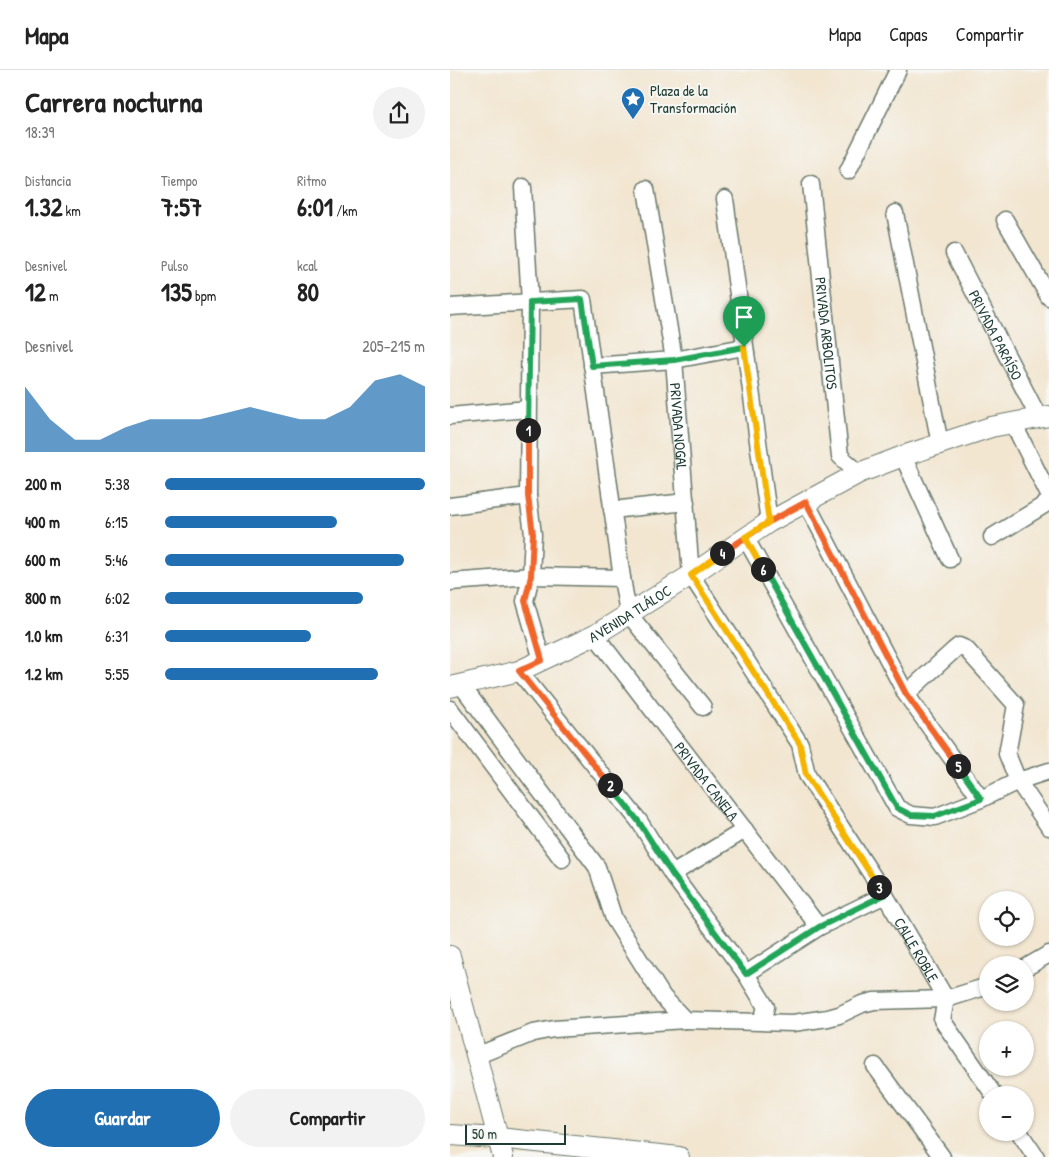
<!DOCTYPE html>
<html lang="es">
<head>
<meta charset="utf-8">
<style>
	body { margin:0; font-family:"Patrick Hand",sans-serif; background:#f2f2f2; color:#222; height:100vh; display:flex; flex-direction:column; font-size:19px; white-space:nowrap }
	* { box-sizing:border-box; margin:0 }
	p { font-size:16px; color:#767676 }
	.icon { flex:none; width:28px; height:28px; fill:none; stroke:currentColor; stroke-width:2; stroke-linecap:round; stroke-linejoin:round }
	.map { position:relative; flex:1; overflow:hidden }
	.sheet { display:flex; flex-direction:column; background:#fff; width:450px }
	.sheet>* { flex:none }
	.buttons { position:absolute; left:529px; top:821px; display:grid; gap:10px }
	.buttons a { display:grid; place-items:center; width:55px; height:55px; border-radius:50%; background:#fff; box-shadow:0 1px 4px #0004; font-size:25px }
	.scale { position:absolute; left:15px; bottom:12px; width:101px; box-sizing:border-box; padding-left:5px; border:2px solid #1f3d34; border-top:0; font-size:14px; line-height:18px; white-space:nowrap; color:#1f3d34; -webkit-text-stroke:4px #f6f6f2; paint-order:stroke }
	.pin { position:absolute; display:grid; place-items:center; width:42px; height:42px; color:#fff; margin:-51px -21px; border-radius:50% 50% 50% 0; rotate:-45deg; box-shadow:0 0 5px #0007 }
	.pin .icon { rotate:45deg }
	.km { position:absolute; width:25px; height:25px; margin:-12px; border-radius:50%; background:#222; color:#fff; font-size:14px; line-height:25px; text-align:center }
	.round { display:grid; place-items:center; flex:none; width:52px; height:52px; border-radius:26px; background:#f2f2f2 }
	.summary { display:flex; align-items:center; justify-content:space-between; height:85px; padding:0 25px }
	h1 { font-size:28px; font-weight:800; line-height:38px }
	.stats { display:grid; grid-template-columns:repeat(3,1fr); gap:8px; height:85px; padding:5px 25px }
	.stats div { display:grid; align-content:center }
	.stats b { font-size:25px; font-weight:800 }
	.stats small { font-size:14px; font-weight:400 }
	.stats p { font-size:14px }
	.chart { height:140px; padding:10px 25px }
	.chart p { display:flex; justify-content:space-between }
	.chart svg { width:100%; height:90px; margin-top:5px; fill:#1f6fb2; opacity:.7 }
	.action { display:flex; gap:10px; margin-top:auto; padding:10px 25px }
	.action a { flex:1; height:58px; border-radius:30px; background:#1f6fb2; color:#fff; font-size:20px; font-weight:800; line-height:58px; text-align:center }
	.action a+a { background:#f2f2f2; color:#222 }
	ul { padding:0 25px; list-style:none; font-size:16px }
	li { display:grid; grid-template-columns:80px 60px 1fr; align-items:center; height:38px }
	li i { height:12px; border-radius:6px; background:#1f6fb2 }
	header { display:flex; align-items:center; gap:30px; box-sizing:border-box; height:70px; padding:0 25px; background:#fff; border-bottom:1px solid #e0e0e0 }
	header strong { font-size:24px }
	nav { display:flex; gap:28px; margin-inline-start:auto; font-size:18px }
	main { display:flex; flex:1; min-height:0 }
	.map>svg:first-child { display:block }
</style>
</head>
<body>
<header>
<strong>Mapa</strong>
<nav><a>Mapa</a><a>Capas</a><a>Compartir</a></nav>
</header>
<main>
<section class="sheet">
<div class="summary"><div><h1>Carrera nocturna</h1><p>18:39</p></div><a class="round"><svg class="icon" aria-label="share" viewBox="0 0 24 24"><path d="M12 15V3M7 8l5-5 5 5M5 13v7h14v-7"/></svg></a></div>
<div class="stats">
<div><p>Distancia</p><b>1.32<small> km</small></b></div>
<div><p>Tiempo</p><b>7:57</b></div>
<div><p>Ritmo</p><b>6:01<small> /km</small></b></div>
</div>
<div class="stats">
<div><p>Desnivel</p><b>12<small> m</small></b></div>
<div><p>Pulso</p><b>135<small> bpm</small></b></div>
<div><p>kcal</p><b>80</b></div>
</div>
<div class="chart"><p><span>Desnivel</span>205–215 m</p>
<svg viewBox="0 0 160 44" preserveAspectRatio="none"><path d="M0 44V12L10 28L20 38L30 38L40 32L50 28L60 28L70 28L80 25L90 22L100 25L110 28L120 28L130 22L140 9L150 6L160 12V44z"/></svg>
</div>
<ul>
<li><b>200 m</b>5:38<i style="width:100%"></i></li>
<li><b>400 m</b>6:15<i style="width:66%"></i></li>
<li><b>600 m</b>5:46<i style="width:92%"></i></li>
<li><b>800 m</b>6:02<i style="width:76%"></i></li>
<li><b>1.0 km</b>6:31<i style="width:56%"></i></li>
<li><b>1.2 km</b>5:55<i style="width:82%"></i></li>
</ul>
<div class="action"><a>Guardar</a><a>Compartir</a></div>
</section>
<div class="map">
<svg width="599" height="1087" viewBox="0 0 599 1087">
	<rect width="100%" height="100%" fill="#f6f6f2"/>
	<filter id="ink" filterUnits="userSpaceOnUse"><feTurbulence type="fractalNoise" baseFrequency=".02" numOctaves="2"/><feDisplacementMap in="SourceGraphic" scale="10" xChannelSelector="R" yChannelSelector="G"/><feConvolveMatrix kernelMatrix="1 2 1 2 8 2 1 2 1" color-interpolation-filters="sRGB"/></filter>
	<filter id="wash" filterUnits="userSpaceOnUse"><feTurbulence type="fractalNoise" baseFrequency=".0096" numOctaves="4" result="noise"/><feDisplacementMap in="SourceGraphic" scale="20" xChannelSelector="R" yChannelSelector="G"/><feGaussianBlur stdDeviation="1.12" result="paint"/><feColorMatrix in="noise" values="0 0 0 0 0 0 0 0 0 0 0 0 0 0 0 0 0 1.4 0 .05"/><feComposite in="paint" operator="in"/></filter>
	<g filter="url(#wash)">
		<rect width="100%" height="100%" fill="#f2e6d1"/>
	</g>
	<g filter="url(#ink)">
		<g fill="none" stroke-linecap="round" stroke-linejoin="round">
			<g stroke="#69786b" stroke-width="19">
				<g id="minor">
					<path d="M398 101 448 0"/>
					<path id="s1" d="M361 114 390 386 409 403"/>
					<path d="M73 117 80 232 78 426 83 464 81 506 75 531 92 590"/>
					<path id="s2" d="M196 119 224 290 241 505 350 674 357 705 435 825 496 929 492 950 544 1025"/>
					<path d="M275 129 319 452"/>
					<path d="M445 143 490 374"/>
					<path d="M555 150 599 227"/>
					<path id="s3" d="M504 183 589 348"/>
					<path d="M0 237 133 229 172 508 178 543 253 637"/>
					<path d="M142 296 224 290 294 277"/>
					<path d="M0 346 78 339"/>
					<path d="M563 353 599 425"/>
					<path d="M453 386 500 489"/>
					<path d="M356 432 456 624 531 729"/>
					<path d="M0 436 78 426"/>
					<path d="M162 440 236 432"/>
					<path d="M295 467 447 738 461 745 485 747 531 729 568 711 599 701"/>
					<path d="M542 467 599 432"/>
					<path d="M0 512 81 506 172 508"/>
					<path id="s4" d="M145 565 369 857"/>
					<path d="M69 601 189 751 222 804 296 904 316 937 314 944 310 951"/>
					<path d="M12 616 147 797 164 849 213 927 235 950 343 953 378 948 389 945 412 934 424 931 496 929 538 916"/>
					<path d="M456 624 504 580 509 576 516 579 566 635 557 684 568 711 599 757"/>
					<path d="M0 639 112 789"/>
					<path d="M222 804 295 760"/>
					<path d="M575 898 599 884"/>
					<path d="M296 904 369 857 435 825"/>
					<path d="M26 986 83 963 104 959 235 950"/>
					<path d="M425 996 492 1087"/>
					<path d="M569 1062 586 1087"/>
				</g>
			</g>
			<g stroke="#69786b" stroke-width="22">
				<g id="major">
					<path id="s5" d="M0 617 69 601 145 565 241 505 319 452 409 403 453 386 541 357 599 346"/>
					<path d="M0 886 53 1087"/>
					<path d="M0 1065 48 1068 229 1087"/>
				</g>
			</g>
			<use href="#minor" stroke="#fff" stroke-width="16"/>
			<use href="#major" stroke="#fff" stroke-width="20"/>
		</g>
	</g>
	<g fill="none" stroke-linecap="round" stroke-linejoin="round" filter="url(#ink)">
		<g stroke="#fff" stroke-width="10">
			<path id="split-1" d="M78 360 80 232 132 229 142 296 224 290 294 277"/>
		</g>
		<g stroke="#fff" stroke-width="10">
			<path id="split-2" d="M78 360V426L83 464 81 506 75 531 92 590 69 601 160 715"/>
		</g>
		<g stroke="#fff" stroke-width="10">
			<path id="split-3" d="M160 715 189 752 222 804 296 904 369 857 434 825 429 817"/>
		</g>
		<g stroke="#fff" stroke-width="10">
			<path id="split-4" d="M272 483 241 505 350 674 356 705 429 817"/>
		</g>
		<g stroke="#fff" stroke-width="10">
			<path id="split-5" d="M272 483 319 452 356 432 456 624 508 696"/>
		</g>
		<g stroke="#fff" stroke-width="10">
			<path id="split-6" d="M313 499 447 738 461 745 485 746 531 729 508 696"/>
		</g>
		<g stroke="#fff" stroke-width="10">
			<path id="split-7" d="M294 277 319 452 295 467 313 499"/>
		</g>
		<use href="#split-1" stroke="#22a559" stroke-width="6"/>
		<use href="#split-2" stroke="#f0652b" stroke-width="6"/>
		<use href="#split-3" stroke="#22a559" stroke-width="6"/>
		<use href="#split-4" stroke="#f5b400" stroke-width="6"/>
		<use href="#split-5" stroke="#f0652b" stroke-width="6"/>
		<use href="#split-6" stroke="#22a559" stroke-width="6"/>
		<use href="#split-7" stroke="#f5b400" stroke-width="6"/>
	</g>
	<defs>
		<g id="sight-pin" transform="scale(1.25)"><path d="M0 17L-7.5 6A9.5 9.5 0 1 1 7.5 6Z" fill="#1f6fb2" stroke="#f6f6f2"/><path d="M0-6L1.8-2.2L6-1.7L2.9 1.2L3.7 5.4L0 3.3L-3.7 5.4L-2.9 1.2L-6-1.7L-1.8-2.2Z" fill="#fff"/></g>
	</defs>
	<g fill-rule="evenodd">
		<use href="#sight-pin" x="183" y="29"/>
	</g>
	<g text-anchor="middle" dominant-baseline="central" stroke-width="4" stroke-linejoin="round" paint-order="stroke">
		<g font-size="15" fill="#1f3d34" stroke="#f6f6f2" text-anchor="start">
			<text x="200" y="20">Plaza de la<tspan x="200" dy="17">Transformación</tspan></text>
		</g>
		<g font-size="15" fill="#1f3d34" stroke="#f6f6f2">
			<text stroke="none"><textPath href="#s1" startOffset="150">PRIVADA ARBOLITOS</textPath></text>
			<text stroke="none"><textPath href="#s3" startOffset="92">PRIVADA PARAÍSO</textPath></text>
			<text stroke="none"><textPath href="#s2" startOffset="240">PRIVADA NOGAL</textPath></text>
			<text stroke="none"><textPath href="#s5" startOffset="196">AVENIDA TLÁLOC</textPath></text>
			<text stroke="none"><textPath href="#s4" startOffset="184">PRIVADA CANELA</textPath></text>
			<text stroke="none"><textPath href="#s2" startOffset="828">CALLE ROBLE</textPath></text>
		</g>
	</g>
</svg>
<div class="buttons">
<a><svg class="icon" aria-label="locate" viewBox="0 0 24 24"><circle cx="12" cy="12" r="6"/><path d="M12 2v4M12 18v4M2 12h4M18 12h4"/></svg></a>
<a><svg class="icon" aria-label="layers" viewBox="0 0 24 24"><path d="M12 4l9 5-9 5-9-5zM3 14l9 5 9-5"/></svg></a>
<a>+</a>
<a>−</a>
</div>
<div class="scale">50 m</div>
<div class="pin" style="left:294px;top:277px;background:#1e9e55"><svg class="icon" aria-label="arrive" viewBox="0 0 24 24"><path d="M6 21V4h12l-3 4 3 4H6"/></svg></div>
<b class="km" style="left:78px;top:360px">1</b>
<b class="km" style="left:160px;top:715px">2</b>
<b class="km" style="left:429px;top:817px">3</b>
<b class="km" style="left:272px;top:483px">4</b>
<b class="km" style="left:508px;top:696px">5</b>
<b class="km" style="left:313px;top:499px">6</b>
</div>
</main>
</body>
</html>
